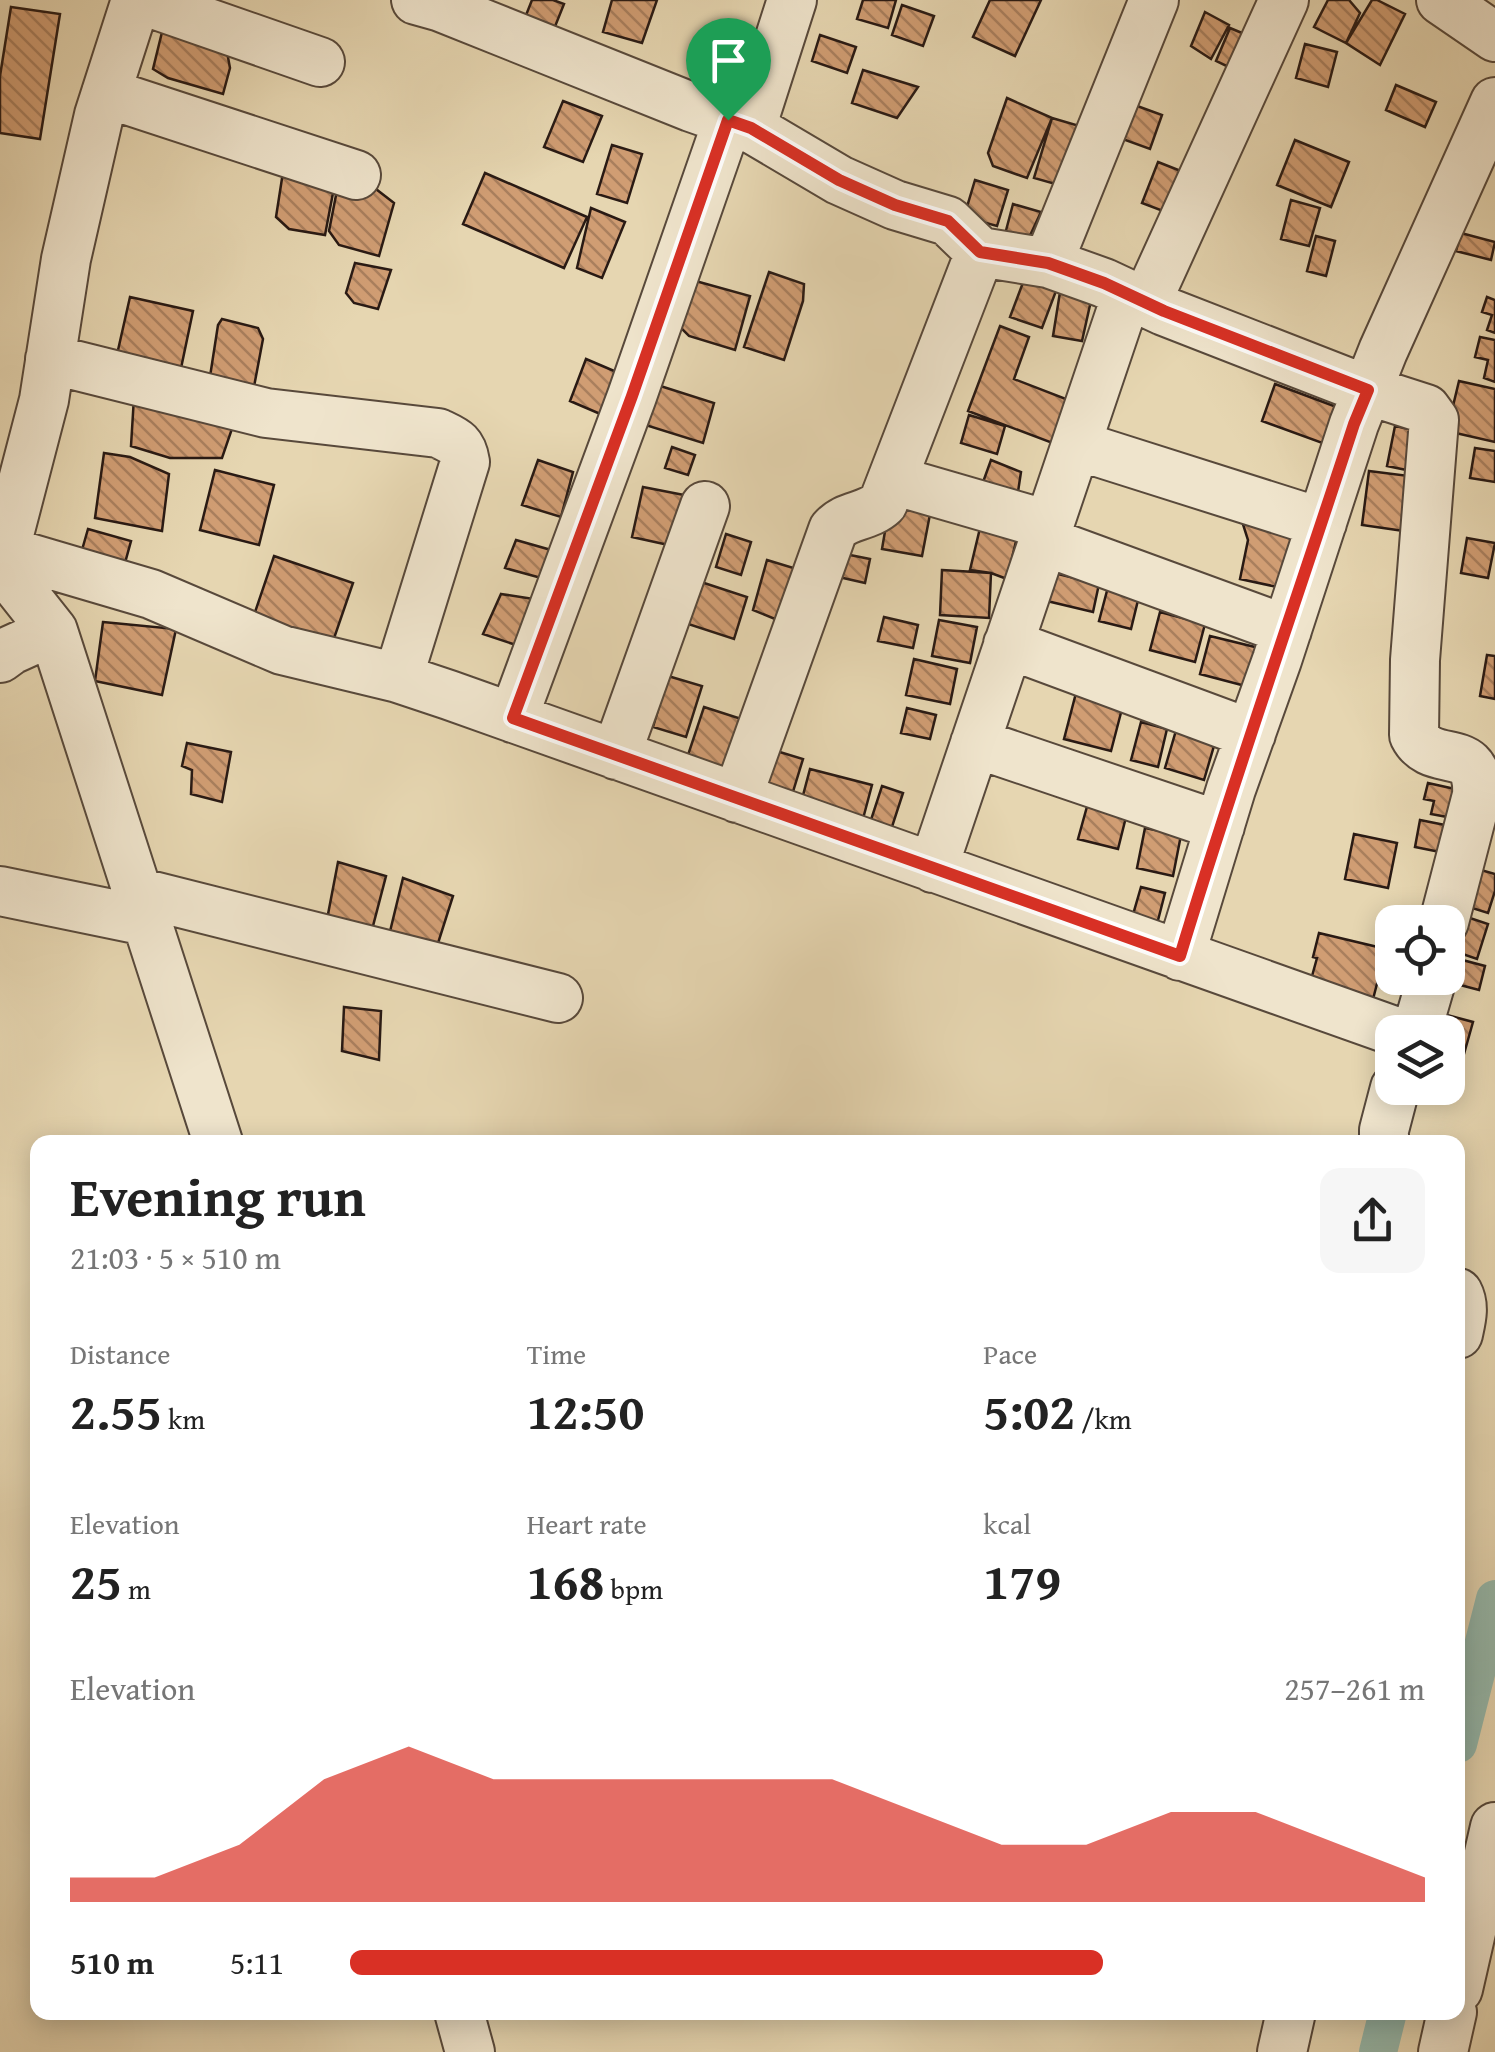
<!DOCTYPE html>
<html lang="en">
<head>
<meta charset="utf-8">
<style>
	body { margin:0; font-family:"Gentium Book Plus",serif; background:#f6f6f6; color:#222; height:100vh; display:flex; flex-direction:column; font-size:38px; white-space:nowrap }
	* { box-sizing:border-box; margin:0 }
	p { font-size:32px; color:#767676 }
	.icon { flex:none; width:55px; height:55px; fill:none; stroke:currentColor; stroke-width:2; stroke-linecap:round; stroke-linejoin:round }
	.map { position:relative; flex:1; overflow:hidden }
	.drawer { position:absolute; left:30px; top:1135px; width:1435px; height:885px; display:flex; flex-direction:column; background:#fff; border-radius:20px; box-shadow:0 5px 25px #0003 }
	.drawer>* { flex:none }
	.buttons { position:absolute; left:1375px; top:905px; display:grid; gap:20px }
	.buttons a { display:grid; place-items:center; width:90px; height:90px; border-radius:20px; background:#fff; box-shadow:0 5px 25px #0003; font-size:50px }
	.pin { position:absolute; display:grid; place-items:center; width:85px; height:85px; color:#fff; margin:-102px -42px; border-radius:50% 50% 50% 0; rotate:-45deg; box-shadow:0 0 10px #0007 }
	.pin .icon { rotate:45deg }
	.round { display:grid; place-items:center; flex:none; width:105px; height:105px; border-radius:20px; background:#f6f6f6 }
	.headline { display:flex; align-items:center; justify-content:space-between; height:170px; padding:0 40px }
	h1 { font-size:55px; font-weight:600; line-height:75px }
	.stats { display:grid; grid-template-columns:repeat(3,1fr); gap:15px; height:170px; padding:10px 40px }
	.stats div { display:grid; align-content:center }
	.stats b { font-size:50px; font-weight:600 }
	.stats small { font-size:28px; font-weight:400 }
	.stats p { font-size:28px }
	.chart { height:280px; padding:20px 40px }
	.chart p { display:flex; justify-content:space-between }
	.chart svg { width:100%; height:180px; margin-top:10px; fill:#d93025; opacity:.7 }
	ul { padding:0 40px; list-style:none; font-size:32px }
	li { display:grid; grid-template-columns:160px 120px 1fr; align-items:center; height:75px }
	li i { height:25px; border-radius:12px; background:#d93025 }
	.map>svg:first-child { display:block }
</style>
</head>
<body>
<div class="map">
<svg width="1495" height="2052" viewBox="0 0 1495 2052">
	<defs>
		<pattern id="building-back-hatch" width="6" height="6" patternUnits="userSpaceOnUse" patternTransform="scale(2.5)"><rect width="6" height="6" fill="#d09d73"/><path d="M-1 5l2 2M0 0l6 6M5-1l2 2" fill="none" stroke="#a97f5d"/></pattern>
	</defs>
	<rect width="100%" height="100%" fill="#e6d6b1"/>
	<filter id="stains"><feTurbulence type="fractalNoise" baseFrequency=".002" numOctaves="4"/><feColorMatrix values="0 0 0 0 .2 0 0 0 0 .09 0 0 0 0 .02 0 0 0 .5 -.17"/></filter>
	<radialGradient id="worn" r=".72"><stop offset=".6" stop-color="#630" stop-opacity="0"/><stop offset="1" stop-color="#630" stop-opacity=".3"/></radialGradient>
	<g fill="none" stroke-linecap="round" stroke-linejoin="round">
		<path stroke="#96b9ac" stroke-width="38" d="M1458 1744 1495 1599
			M1378 2052 1388 2012"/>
	</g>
	<path fill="url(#building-back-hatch)" stroke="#291a14" stroke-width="2.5" d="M532 0H553L564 4 546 49 517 38Z
		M612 0H657L642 43 603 32Z
		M863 0H896L888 28 857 19Z
		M990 0H1041L1015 56 973 37Z
		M1328 0H1349L1360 13 1346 43 1314 27Z
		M1372 0H1377L1405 14 1380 65 1346 43Z
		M902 5 934 16 923 46 892 35Z
		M11 7 60 14 40 139 0 133V76Z
		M1205 12 1229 25 1211 59 1191 46Z
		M164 24 227 52 230 68 223 94 168 78 153 69Z
		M1230 28 1254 38 1237 71 1216 61Z
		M820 35 856 47 847 73 812 61Z
		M1305 44 1337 52 1328 87 1296 78Z
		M863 70 918 87 897 118 852 103Z
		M1396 85 1436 102 1425 127 1386 110Z
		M1007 98 1052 118 1027 178 993 166 988 153Z
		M1118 99 1162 115 1150 149 1106 133Z
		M563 101 602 116 583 162 544 147Z
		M1052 118 1083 127 1066 187 1034 178Z
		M1295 140 1349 162 1331 207 1277 185Z
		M612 145 642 154 627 203 597 194Z
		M1158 162 1191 175 1176 216 1142 203Z
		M283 172 330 179 333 193 325 235 289 229 276 217Z
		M485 173 587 217 564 268 463 224Z
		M339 180 372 186 394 203 379 256 339 245 329 231Z
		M975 180 1008 190 997 226 964 217Z
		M1291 200 1320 208 1309 246 1281 239Z
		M1013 204 1041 212 1026 244 1004 238Z
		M591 208 625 222 602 278 577 268Z
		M1461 233 1495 242 1491 260 1456 251Z
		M1316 236 1335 241 1326 276 1307 271Z
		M355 263 391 270 378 309 354 303 346 293Z
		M769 272 804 284 803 301 784 360 744 347Z
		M1027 272 1059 283 1042 328 1010 317Z
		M692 280 750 296 735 350 689 336 679 326Z
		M1061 286 1092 296 1082 341 1053 336Z
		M130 297 193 311 180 373 116 359Z
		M1487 297 1495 300V333L1487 330 1492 315 1482 312Z
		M222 319 258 328 263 339 253 392 209 383 218 325Z
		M1000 326 1029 337 1014 379 1071 401 1055 444 968 411Z
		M1480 337 1495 340V382L1484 378 1488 360 1475 357Z
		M586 359 633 379 619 422 570 401Z
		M1459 381 1495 389V442L1447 431Z
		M651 383 714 403 703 443 639 423Z
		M1275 384 1350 412 1336 448 1262 421Z
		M134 397 236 417 222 458H170L131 446Z
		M969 415 1005 426 997 454 961 443Z
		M1395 426 1429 433 1421 473 1387 466Z
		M672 447 695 455 688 475 665 468Z
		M1475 448 1495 451V482L1470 478Z
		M104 453 130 457 169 474 162 531 95 518Z
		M538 460 573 472 561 517 522 505Z
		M991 460 1021 472 1016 505 978 496Z
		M215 470 274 485 259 545 200 530Z
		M1369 471 1417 477 1411 532 1362 525Z
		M643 487 684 495 673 546 632 537Z
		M890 502 931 509 922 556 882 549Z
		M1241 518 1279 531 1301 546 1291 590 1240 579 1248 540Z
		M980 528 1017 537 1007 579 991 573 970 570Z
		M88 529 131 541 120 581 76 571Z
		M726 534 751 542 741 575 716 567Z
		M1467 538 1495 543 1488 578 1461 573Z
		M516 540 558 552 552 581 505 568Z
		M835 552 870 559 865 583 830 575Z
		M274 556 353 583 330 650 251 624Z
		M767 560 810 573 792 626 753 610Z
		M942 570 991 573 989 618 940 615Z
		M1054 573 1099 584 1093 612 1047 601Z
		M695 580 747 597 734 639 682 622Z
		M1108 587 1139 596 1131 629 1099 621Z
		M501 594 540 600 525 648 483 634Z
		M1160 612 1205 624 1195 662 1150 650Z
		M884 617 918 625 913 648 878 641Z
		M939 620 977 627 970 663 932 656Z
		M103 622 176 629 162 695 95 681Z
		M1210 636 1259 648 1249 687 1200 674Z
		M1487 655 1495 656V699L1480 696Z
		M914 659 957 669 950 704 906 695Z
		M668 676 702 686 686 737 653 727Z
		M1076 693 1123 705 1111 751 1064 739Z
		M704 707 754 723 734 787 683 770Z
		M907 708 936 715 930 739 901 733Z
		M1141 722 1167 729 1158 767 1131 760Z
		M1177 727 1216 739 1204 780 1165 768Z
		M187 743 231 752 222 802 191 794 192 770 182 766Z
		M760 746 803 759 788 808 745 796Z
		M810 769 872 785 860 830 798 814Z
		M1428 783 1464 791 1458 819 1431 814 1434 801 1424 799Z
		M882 786 903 793 890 833 869 826Z
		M1088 803 1127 813 1118 849 1078 839Z
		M1420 820 1455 827 1450 854 1415 847Z
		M1145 828 1181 835 1173 876 1137 868Z
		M1354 834 1397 843 1388 888 1345 879Z
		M338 862 386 876 368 945 325 930Z
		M1467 866 1495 874V891L1488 913 1456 903Z
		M403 878 453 896 433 959 386 948Z
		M1141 887 1165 893 1155 932 1130 925Z
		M1452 912 1488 924 1477 959 1448 949V925Z
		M1319 933 1386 949 1372 1003 1309 987 1317 958 1313 957Z
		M1451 957 1485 966 1479 990 1445 981Z
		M344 1007 381 1011 379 1060 342 1051Z
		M1436 1012 1473 1022 1464 1054 1448 1049V1032H1430Z"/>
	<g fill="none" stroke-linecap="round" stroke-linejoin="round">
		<g stroke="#58493b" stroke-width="52">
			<path id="minor" d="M142 0 320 62
				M416 0 441 7 691 107 751 128 839 180 895 205 948 221 980 252 1048 263 1104 283 1164 311 1367 390 1426 409 1434 420 1415 660 1414 735C1432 771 1480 738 1477 795L1444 922
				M1441 0 1495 37
				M106 93 356 175
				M751 128 792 0
				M1048 263 1154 0
				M1146 303 1284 0
				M50 359 266 413 438 433C455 441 462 443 465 462L398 678
				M1076 445 1322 523
				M893 480 1048 525
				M1044 541 1287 630
				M5 551 151 594 282 650 398 678 449 695 1397 1032
				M0 564 53 631 218 1142
				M1 565 44 400 66 259 99 115 136 0
				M1008 644 1251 734
				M0 658 11 650 53 631
				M513 718 632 396 728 120
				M975 743 1220 826
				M616 755 705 506
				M737 798 833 530C846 514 867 518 883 503L980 252
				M933 868 1127 294
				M0 891 146 921
				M137 892 558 998
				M1180 956 1231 789 1277 660 1354 424 1383 351 1495 102
				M1411 1032 1421 1016 1432 978
				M1384 1142V1130L1395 1088
				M1458 1293C1465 1306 1461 1320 1458 1334
				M1458 1989 1495 1827
				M459 2012 470 2052
				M1282 2052 1291 2012
				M1443 2052 1452 2012"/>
		</g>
		<use href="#minor" stroke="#efe4cc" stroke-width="48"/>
	</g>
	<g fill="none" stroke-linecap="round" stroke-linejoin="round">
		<g stroke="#fff" stroke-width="20">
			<path id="route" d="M728 120 751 128 839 180 895 205 948 221 980 252 1048 263 1104 283 1164 311 1368 390 1354 424C1296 602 1234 778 1180 956L513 718 632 396Z"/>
		</g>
		<use href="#route" stroke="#d93025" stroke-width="12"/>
	</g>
	<rect width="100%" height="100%" filter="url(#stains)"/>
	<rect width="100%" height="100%" fill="url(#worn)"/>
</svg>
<div class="buttons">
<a><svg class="icon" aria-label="locate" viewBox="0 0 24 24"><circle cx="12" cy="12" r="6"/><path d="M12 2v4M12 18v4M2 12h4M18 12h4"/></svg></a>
<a><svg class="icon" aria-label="layers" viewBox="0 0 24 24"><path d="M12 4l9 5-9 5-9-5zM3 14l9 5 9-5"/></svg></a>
</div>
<div class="pin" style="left:728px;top:120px;background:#1e9e55"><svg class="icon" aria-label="arrive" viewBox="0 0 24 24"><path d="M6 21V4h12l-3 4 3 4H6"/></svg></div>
<section class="drawer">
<div class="headline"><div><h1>Evening run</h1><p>21:03 · 5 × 510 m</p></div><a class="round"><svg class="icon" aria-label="share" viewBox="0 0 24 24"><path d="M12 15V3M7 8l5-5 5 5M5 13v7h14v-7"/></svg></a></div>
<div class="stats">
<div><p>Distance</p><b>2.55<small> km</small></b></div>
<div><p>Time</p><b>12:50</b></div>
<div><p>Pace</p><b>5:02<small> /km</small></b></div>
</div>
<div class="stats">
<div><p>Elevation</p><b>25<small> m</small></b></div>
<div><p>Heart rate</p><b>168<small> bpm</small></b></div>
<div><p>kcal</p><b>179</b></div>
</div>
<div class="chart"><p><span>Elevation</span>257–261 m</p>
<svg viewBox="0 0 160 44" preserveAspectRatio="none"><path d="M0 44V38L10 38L20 30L30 14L40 6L50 14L60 14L70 14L80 14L90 14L100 22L110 30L120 30L130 22L140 22L150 30L160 38V44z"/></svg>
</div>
<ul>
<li><b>510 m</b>5:11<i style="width:70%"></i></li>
</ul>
</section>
</div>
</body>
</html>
